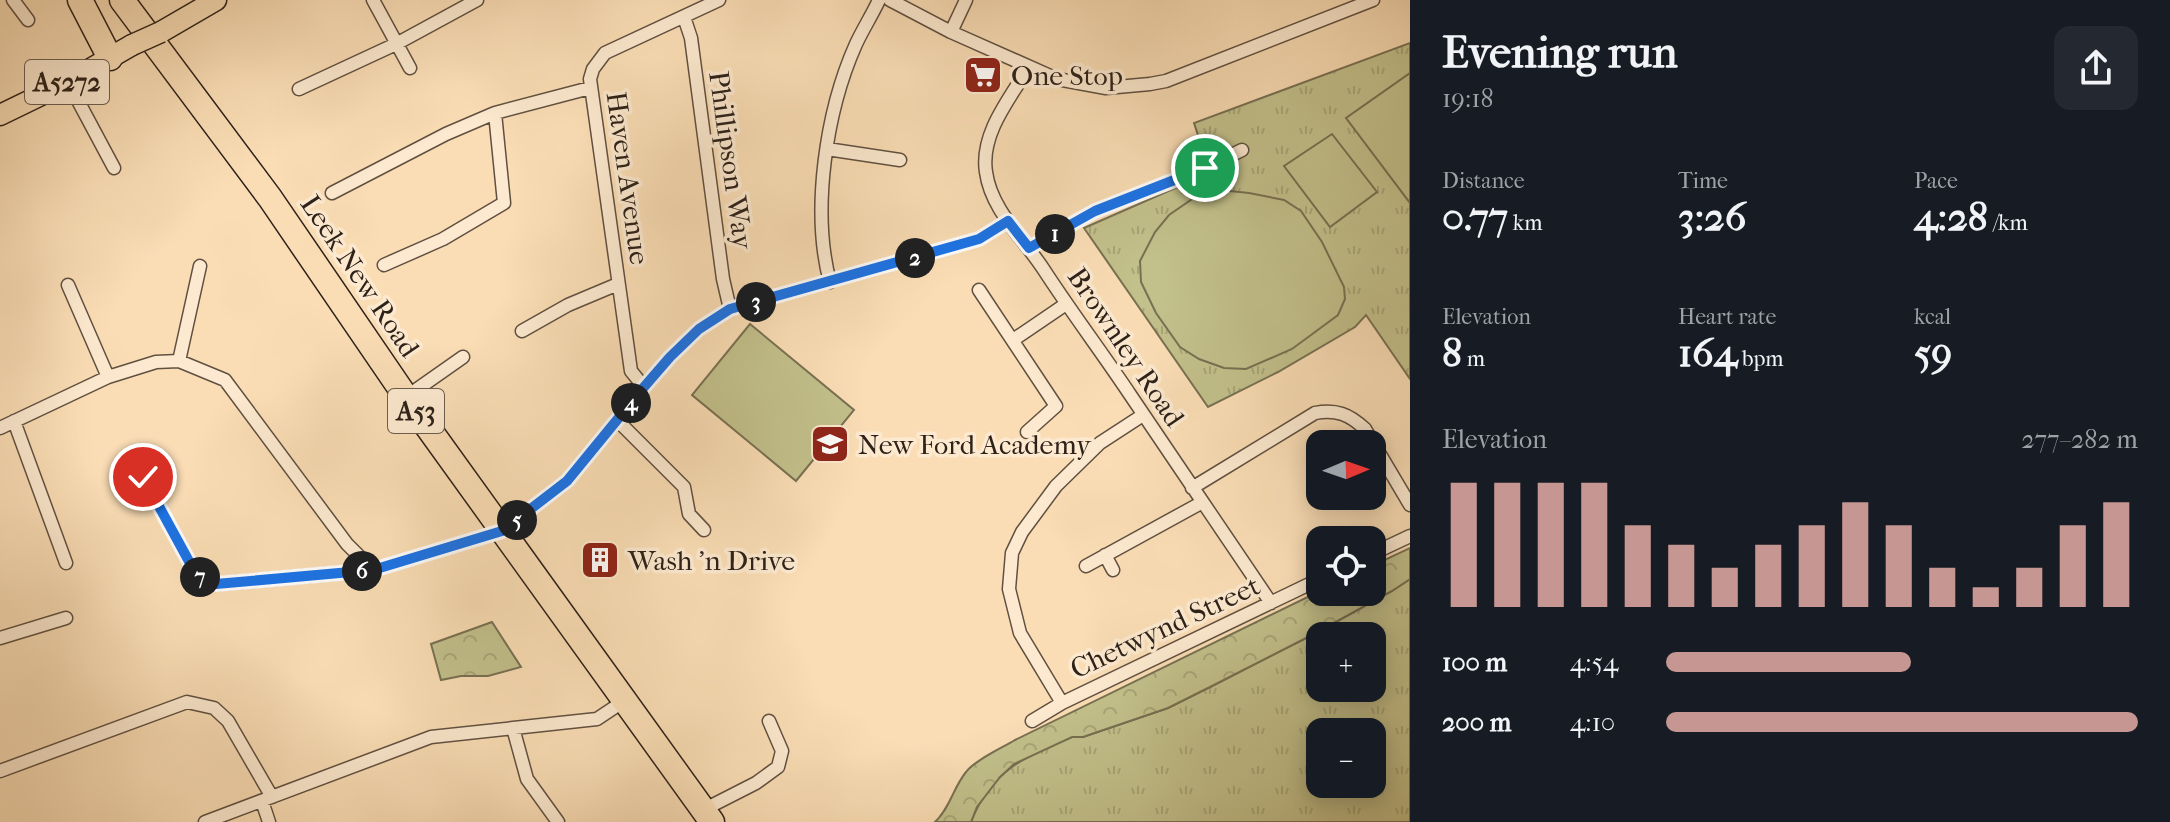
<!DOCTYPE html>
<html lang="en">
<head>
<meta charset="utf-8">
<style>
	body { margin:0; font-family:"IM FELL French Canon",serif; background:#242831; color:#f1f3f6; height:100vh; display:flex; flex-direction:column; font-size:30px; white-space:nowrap }
	* { box-sizing:border-box; margin:0 }
	p { font-size:26px; color:#9ea1a6 }
	.icon { flex:none; width:44px; height:44px; fill:none; stroke:currentColor; stroke-width:2; stroke-linecap:round; stroke-linejoin:round }
	.map { position:relative; flex:1; overflow:hidden }
	.side { display:flex; flex-direction:column; background:#171b24; width:760px }
	.side>* { flex:none }
	.needle { width:52px; rotate:88deg }
	.tools { position:absolute; left:1306px; top:430px; display:grid; gap:16px }
	.tools a { display:grid; place-items:center; width:80px; height:80px; border-radius:16px; background:#171b24; box-shadow:0 4px 20px #0003; font-size:40px }
	.pin { position:absolute; display:grid; place-items:center; width:68px; height:68px; color:#fff; margin:-34px; border:4px solid #fff; border-radius:50%; box-shadow:0 2px 8px #0007 }
	.km { position:absolute; width:40px; height:40px; margin:-20px; border-radius:50%; background:#222; color:#fff; font-size:22px; line-height:40px; text-align:center }
	.round { display:grid; place-items:center; flex:none; width:84px; height:84px; border-radius:16px; background:#242831 }
	.headline { display:flex; align-items:center; justify-content:space-between; height:136px; padding:0 32px }
	h1 { font-size:44px; font-weight:800; line-height:60px }
	.figures { display:grid; grid-template-columns:repeat(3,1fr); gap:12px; height:136px; padding:8px 32px }
	.figures div { display:grid; align-content:center }
	.figures b { font-size:40px; font-weight:800 }
	.figures small { font-size:22px; font-weight:400 }
	.figures p { font-size:22px }
	.chart { height:224px; padding:16px 32px }
	.chart p { display:flex; justify-content:space-between }
	.chart svg { width:100%; height:144px; margin-top:8px; stroke:#c59692; stroke-width:6 }
	ul { padding:0 32px; list-style:none; font-size:26px }
	li { display:grid; grid-template-columns:128px 96px 1fr; align-items:center; height:60px }
	li i { height:20px; border-radius:10px; background:#c59692 }
	main { display:flex; flex:1; min-height:0 }
	.map>svg:first-child { display:block }
</style>
</head>
<body>
<main>
<div class="map">
<svg width="1410" height="822" viewBox="0 0 1410 822">
	<defs>
		<pattern id="grass-tufts" width="24" height="20" patternUnits="userSpaceOnUse" patternTransform="scale(2)"><rect width="24" height="20" fill="#c2c08b"/><path d="M3 7l-1-3M5 7V3M7 7l1-3M15 17l-1-3M17 17v-4M19 17l1-3" fill="none" stroke="#a7a577"/></pattern>
		<pattern id="forest-crowns" width="20" height="18" patternUnits="userSpaceOnUse" patternTransform="scale(2)"><rect width="20" height="18" fill="#c2c08b"/><path d="M2 6a3 3 0 1 1 6 0M12 15a3 3 0 1 1 6 0" fill="none" stroke="#a7a577"/></pattern>
	</defs>
	<rect width="100%" height="100%" fill="#faddb5"/>
	<filter id="stains"><feTurbulence type="fractalNoise" baseFrequency=".0025" numOctaves="4"/><feColorMatrix values="0 0 0 0 .2 0 0 0 0 .09 0 0 0 0 .02 0 0 0 .5 -.17"/></filter>
	<radialGradient id="worn" r=".72"><stop offset=".6" stop-color="#630" stop-opacity="0"/><stop offset="1" stop-color="#630" stop-opacity=".3"/></radialGradient>
	<path fill="url(#grass-tufts)" stroke="#787052" stroke-width="2" fill-rule="evenodd" d="M1410 43V379L1366 315 1355 327 1278 372 1208 407 1084 228 1237 161 1229 148 1215 151 1211 139 1200 141 1194 123Z
		M1410 579V822H971C990 772 1026 755 1072 737H1083L1168 708 1212 686 1314 634 1392 591ZM1320 636H1372V688H1320ZM1320 732H1372V784H1320Z"/>
	<path fill="url(#forest-crowns)" stroke="#787052" stroke-width="2" d="M1410 548V579L1392 591 1314 634 1212 686 1168 708 1083 737H1072L1014 764 1000 777 977 807 971 822H935C950 808 953 788 966 772 975 760 1002 748 1015 740L1320 591 1372 592V566Z
		M492 622 521 667 488 676H461L441 680 431 644Z"/>
	<path fill="#c2c08b" stroke="#787052" stroke-width="2" d="M1410 73V203L1346 118Z
		M1332 134 1377 192 1330 227 1284 166Z
		M1220 190 1249 193 1284 200 1301 211 1322 242 1344 287 1345 299 1338 315 1292 349 1246 369 1224 368 1199 359 1180 347 1156 313 1141 282 1140 261 1155 232 1169 215 1201 193Z
		M750 324 854 410 796 481 692 395Z"/>
	<g fill="none" stroke-linecap="round" stroke-linejoin="round">
		<g stroke="#605040" stroke-width="15">
			<path id="street" d="M13 0 28 20
				M373 0 410 68
				M890 0 951 32 1057 79 1106 88 1150 84 1166 81 1373 0
				M684 17 691 38 723 279 730 309
				M951 32 966 0
				M1029 67C1010 98 980 134 986 172 991 210 1024 239 1044 270 1072 313 1103 354 1131 396 1178 465 1224 534 1271 603
				M68 82 114 168
				M299 89 396 44 477 0
				M827 149 900 160
				M332 193 446 134 495 113 590 88
				M1029 248 1095 211 1205 168 1242 150
				M384 265 443 239 504 203 495 113
				M830 282C811 211 826 111 856 44 863 29 872 15 879 0
				M68 285 108 377
				M979 290 1056 406 1027 432
				M522 331 568 305 618 284
				M1013 340 1066 304
				M179 361 200 266
				M644 387 631 371 590 79 593 69 605 53 719 0
				M406 397 463 357
				M617 420 684 487 689 514 704 530
				M14 421 66 563
				M0 428 108 377 156 362 179 361 225 380 347 544 373 570
				M143 477 197 576 216 584 373 570 502 531 567 481 644 387 670 357 699 329 730 309 979 239 1008 221
				M1192 488 1315 413C1336 409 1349 414 1365 429L1410 505
				M1372 554 1410 536
				M1105 555 1113 570
				M1086 566 1201 503
				M0 638 66 618
				M1062 703 1020 633 1009 589 1012 553 1022 532 1056 486 1100 443 1143 415
				M1032 721 1062 703 1320 579
				M513 728 527 779 558 822
				M0 771 187 702 214 708 228 721 272 797
				M262 801 269 822
				M703 810 756 783 778 767 782 751 769 721
				M205 822 431 737 597 719 624 701"/>
		</g>
		<g stroke="#2d2119" stroke-width="23">
			<path id="primary" d="M161 32 216 0
				M0 115 68 82 132 45"/>
		</g>
		<g stroke="#2d2119" stroke-width="27">
			<path id="highway" d="M80 0 110 58
				M122 0 270 198 406 397 712 822"/>
		</g>
		<use href="#street" stroke="#fce9cf" stroke-width="12"/>
		<use href="#primary" stroke="#faddb5" stroke-width="20"/>
		<use href="#highway" stroke="#faddb5" stroke-width="24"/>
		<g stroke="#2d2119" stroke-width="23" stroke-linecap="butt">
			<path id="primary-bridge" d="M132 45 161 32"/>
		</g>
		<use href="#primary-bridge" stroke="#faddb5" stroke-width="20"/>
	</g>
	<g fill="none" stroke-linecap="round" stroke-linejoin="round">
		<g stroke="#fff" stroke-width="16">
			<path id="route" d="M143 477 197 576 216 584 373 570 502 531 567 481 644 387 670 357 699 329 730 309 979 239 1008 221 1029 248 1095 211 1205 168"/>
		</g>
		<use href="#route" stroke="#1a73e8" stroke-width="10"/>
	</g>
	<defs>
		<g id="supermarket-square" transform="scale(2)"><rect x="-9" y="-9" width="18" height="18" rx="4" fill="#8f2418" stroke="#fce9cf"/><path d="M-6-5.5h2.5l.6 2H6L4.5 2H-2.5L-4.4-4H-6ZM-1.5 3.2a1.3 1.3 0 1 0 .1 0ZM3 3.2a1.3 1.3 0 1 0 .1 0Z" fill="#fff"/></g>
		<g id="school-square" transform="scale(2)"><rect x="-9" y="-9" width="18" height="18" rx="4" fill="#8f2418" stroke="#fce9cf"/><path d="M0-5L7-2L0 1L-7-2ZM-4 1L0 2.5L4 1V4Q0 6-4 4Z" fill="#fff"/></g>
		<g id="building-square" transform="scale(2)"><rect x="-9" y="-9" width="18" height="18" rx="4" fill="#8f2418" stroke="#fce9cf"/><path d="M-4-6H4V6H1V3H-1V6H-4ZM-2.5-4.3h1.7v1.8h-1.7ZM.8-4.3h1.7v1.8H.8ZM-2.5-1h1.7V.8h-1.7ZM.8-1h1.7V.8H.8Z" fill="#fff"/></g>
	</defs>
	<g fill-rule="evenodd">
		<use href="#supermarket-square" x="983" y="75"/>
		<use href="#school-square" x="830" y="444"/>
		<use href="#building-square" x="600" y="560"/>
	</g>
	<g text-anchor="middle" dominant-baseline="central" stroke-width="7" stroke-linejoin="round" paint-order="stroke">
		<g fill="#fce9cf" stroke="#6b5d50" stroke-width="2">
			<rect x="25" y="60" width="84" height="44" rx="6"/>
			<rect x="388" y="389" width="56" height="44" rx="6"/>
		</g>
		<g font-size="26" font-weight="bold" fill="#2d2119">
			<text x="67" y="82">A5272</text>
			<text x="416" y="411">A53</text>
		</g>
		<g font-size="28" fill="#2d2119" stroke="#fce9cf" text-anchor="start">
			<text x="1011" y="75">One Stop</text>
			<text x="858" y="444">New Ford Academy</text>
			<text x="628" y="560">Wash 'n Drive</text>
		</g>
		<g font-size="28" fill="#2d2119" stroke="#fce9cf">
			<text transform="translate(731 160) rotate(82)">Phillipson Way</text>
			<text transform="translate(628 178) rotate(82)">Haven Avenue</text>
			<text transform="translate(360 276) rotate(56)">Leek New Road</text>
			<text transform="translate(1126 347) rotate(56)">Brownley Road</text>
			<text transform="translate(1165 627) rotate(-25)">Chetwynd Street</text>
		</g>
	</g>
	<rect width="100%" height="100%" filter="url(#stains)"/>
	<rect width="100%" height="100%" fill="url(#worn)"/>
</svg>
<div class="tools">
<a><svg class="needle" viewBox="-14 -14 28 28"><path d="M0-13l5 13h-10z" fill="#e53935"/><path d="M0 13l5-13h-10z" fill="#9ea1a6"/></svg></a>
<a><svg class="icon" aria-label="locate" viewBox="0 0 24 24"><circle cx="12" cy="12" r="6"/><path d="M12 2v4M12 18v4M2 12h4M18 12h4"/></svg></a>
<a>+</a>
<a>−</a>
</div>
<div class="pin" style="left:1205px;top:168px;background:#1e9e55"><svg class="icon" aria-label="arrive" viewBox="0 0 24 24"><path d="M6 21V4h12l-3 4 3 4H6"/></svg></div>
<div class="pin" style="left:143px;top:477px;background:#d93025"><svg class="icon" aria-label="check" viewBox="0 0 24 24"><path d="M5 12l5 5 9-10"/></svg></div>
<b class="km" style="left:1055px;top:234px">1</b>
<b class="km" style="left:915px;top:258px">2</b>
<b class="km" style="left:756px;top:302px">3</b>
<b class="km" style="left:631px;top:403px">4</b>
<b class="km" style="left:517px;top:520px">5</b>
<b class="km" style="left:362px;top:571px">6</b>
<b class="km" style="left:200px;top:577px">7</b>
</div>
<section class="side">
<div class="headline"><div><h1>Evening run</h1><p>19:18</p></div><a class="round"><svg class="icon" aria-label="share" viewBox="0 0 24 24"><path d="M12 15V3M7 8l5-5 5 5M5 13v7h14v-7"/></svg></a></div>
<div class="figures">
<div><p>Distance</p><b>0.77<small> km</small></b></div>
<div><p>Time</p><b>3:26</b></div>
<div><p>Pace</p><b>4:28<small> /km</small></b></div>
</div>
<div class="figures">
<div><p>Elevation</p><b>8<small> m</small></b></div>
<div><p>Heart rate</p><b>164<small> bpm</small></b></div>
<div><p>kcal</p><b>59</b></div>
</div>
<div class="chart"><p><span>Elevation</span>277–282 m</p>
<svg viewBox="0 0 160 44" preserveAspectRatio="none"><path d="M5 44V6M15 44V6M25 44V6M35 44V6M45 44V19M55 44V25M65 44V32M75 44V25M85 44V19M95 44V12M105 44V19M115 44V32M125 44V38M135 44V32M145 44V19M155 44V12"/></svg>
</div>
<ul>
<li><b>100 m</b>4:54<i style="width:52%"></i></li>
<li><b>200 m</b>4:10<i style="width:100%"></i></li>
</ul>
</section>
</main>
</body>
</html>
